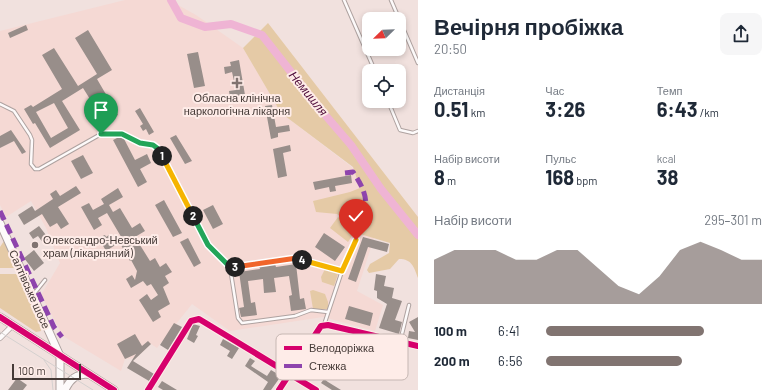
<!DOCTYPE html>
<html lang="uk">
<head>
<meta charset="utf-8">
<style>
	body { margin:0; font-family:Barlow,sans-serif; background:#f6f6f7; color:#1f2937; height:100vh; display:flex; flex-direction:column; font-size:15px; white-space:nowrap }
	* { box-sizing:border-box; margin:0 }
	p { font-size:13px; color:#747a83 }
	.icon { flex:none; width:22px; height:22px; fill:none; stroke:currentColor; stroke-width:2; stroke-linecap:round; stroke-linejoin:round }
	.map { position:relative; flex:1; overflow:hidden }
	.side { display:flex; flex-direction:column; background:#fff; width:360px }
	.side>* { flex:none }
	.needle { width:26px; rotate:247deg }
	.tools { position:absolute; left:362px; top:12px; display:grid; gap:8px }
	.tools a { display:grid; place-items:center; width:44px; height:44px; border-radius:8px; background:#fff; box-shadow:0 2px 6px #0003; font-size:20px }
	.scale { position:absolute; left:12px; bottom:10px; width:69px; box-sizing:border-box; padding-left:4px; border:2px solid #453a37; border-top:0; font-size:11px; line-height:14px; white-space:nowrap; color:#453a37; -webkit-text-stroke:3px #feece8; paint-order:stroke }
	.pin { position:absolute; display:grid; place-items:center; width:34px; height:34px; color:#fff; margin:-41px -17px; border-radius:50% 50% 50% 0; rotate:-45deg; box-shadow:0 0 4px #0007 }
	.pin .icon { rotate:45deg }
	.km { position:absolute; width:20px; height:20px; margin:-10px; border-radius:50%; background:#222; color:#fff; font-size:11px; line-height:20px; text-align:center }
	.round { display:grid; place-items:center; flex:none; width:42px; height:42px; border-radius:8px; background:#f6f6f7 }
	.summary { display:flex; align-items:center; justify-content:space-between; height:68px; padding:0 16px }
	h1 { font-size:22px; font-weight:700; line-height:30px }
	.stats { display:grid; grid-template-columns:repeat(3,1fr); gap:6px; height:68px; padding:4px 16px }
	.stats div { display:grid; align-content:center }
	.stats b { font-size:20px; font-weight:700 }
	.stats small { font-size:11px; font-weight:400 }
	.stats p { font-size:11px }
	.chart { height:112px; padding:8px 16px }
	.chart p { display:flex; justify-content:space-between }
	.chart svg { width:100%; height:72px; margin-top:4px; fill:#817471; opacity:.7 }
	ul { padding:0 16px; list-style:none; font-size:13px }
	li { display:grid; grid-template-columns:64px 48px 1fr; align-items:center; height:30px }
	li i { height:10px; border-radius:5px; background:#817471 }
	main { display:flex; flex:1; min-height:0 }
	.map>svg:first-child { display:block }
</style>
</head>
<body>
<main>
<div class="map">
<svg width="418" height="390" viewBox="0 0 418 390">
	<rect width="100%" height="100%" fill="#f1e1de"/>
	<path fill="#f5d9d4" d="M125 0H169L196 15 243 48 281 113 353 168 361 180 374 238 357 291 383 305 375 331 323 317 230 331 192 304 157 348 151 344 136 358 125 359 121 371 63 336 41 295 60 263 46 228 31 201 6 217 0 205V31Z"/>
	<path fill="#e5caa6" d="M268 23 418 217V278C414 267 412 259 399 259L390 269 369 273 367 270 370 264 389 253 390 243 360 234 349 222 337 214 316 212 313 201 350 192 360 188 353 167 281 113 243 48Z
		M338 217 356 230 348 242 330 228Z
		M4 241 16 268H0V247Z
		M325 269 338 274 334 286 322 282 321 277Z
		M0 274H17L39 319 41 331 36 332 0 308Z
		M313 290 325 294 328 302V309H313L310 291Z"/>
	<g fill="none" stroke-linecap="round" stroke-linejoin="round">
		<path stroke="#efb4d4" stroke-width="8" d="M171 0 181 18 205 27 231 24 262 35 320 109 351 145 381 189 418 235"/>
	</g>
	<path fill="#988e8a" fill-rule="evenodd" d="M26 25 28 30 10 38 8 33Z
		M88 30 112 70 97 79 118 115 105 123 83 88 62 101 80 130 50 148 35 123 33 124 24 109 31 105 33 107 62 89 42 55 54 48 78 86 97 74 75 38ZM54 103 68 128 51 138 36 112Z
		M198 52 205 86 194 88 187 54Z
		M239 60 245 95 230 98 229 91 236 90 232 72 225 74 224 67 231 66 230 62Z
		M272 105 276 127 289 125 290 131 278 133V137L271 139 265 106Z
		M140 108 154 132 149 135 146 129 143 131 140 126 143 124 135 111Z
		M11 130 26 152 22 154 14 141 0 148V136Z
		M176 135 192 161 185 164 170 138Z
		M119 137H123L135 160 147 154 151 163 140 169 147 182 138 187 113 140Z
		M290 145 291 151 283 153 287 176 278 178 273 149Z
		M83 155 93 173 81 179 71 161Z
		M351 175 352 183 335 186 336 191 330 192 329 187 315 190 313 182Z
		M76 186 81 193 58 207 69 224 61 229 57 223 50 227 42 214 24 225 18 215 32 206 35 211 53 199 50 194 56 190 60 196Z
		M118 188 123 197 109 205 113 212 120 208 132 228 140 223 145 231 135 237 150 261 155 258 160 267 166 263 172 272 165 276 169 283 163 287 170 304 158 311 161 317 153 322 139 300 147 294 151 300 158 295 151 284 147 286 143 281 131 288 126 279 132 275 135 280 137 271 131 260 130 261 121 245 117 244 106 251 101 242 102 241 100 237 105 235 106 237 109 235 112 241 123 240 107 213 98 218 102 225 94 230 81 207 89 203 93 210 104 204 101 199Z
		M164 200 182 233 173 237 155 205Z
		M213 205 223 224 213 229 203 210Z
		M39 226 49 239 43 243 38 236 33 239 29 233Z
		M324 233 345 247 335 261 315 247Z
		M363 237 389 244 387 252 368 247 356 282 348 279Z
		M188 238 201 263 194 267 180 242Z
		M34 250 44 263 34 271 24 258Z
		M275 264 276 267 296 264 300 299 304 298 306 309 291 311 289 296 292 295 289 276 274 278 276 292 264 293 263 279 248 281 251 303 255 302 257 315 241 317 239 308 244 307 239 272 260 269 259 266Z
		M376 274 386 276 384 286 394 288 392 298 402 301 395 320 402 322 399 334 379 328 387 304 377 298V291L374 290Z
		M349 306 373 313 370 326 345 319Z
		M418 317V340L408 338 409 331 415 332 409 322Z
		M174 323 182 327 168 350 160 345Z
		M193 324 200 326 196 335 198 336 194 343 187 339Z
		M135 334 142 346 148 341 151 344 133 361 154 374 149 381 127 368 136 354 125 359 117 344Z
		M223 339 239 348 232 359 227 356 230 351 220 345Z
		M250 358 255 361 251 366 267 376 271 370 281 376 271 390H263L268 382 245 366Z
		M17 378 27 385 23 390H8Z
		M324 379 328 382 341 390H332L321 383Z
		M162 381 177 390H163L158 387Z"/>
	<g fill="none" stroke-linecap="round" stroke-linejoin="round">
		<g stroke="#aea2a0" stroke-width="4.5">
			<path id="service" d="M344 0 375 71
				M391 0 418 63
				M388 101 400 130 413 133 418 131
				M0 104 14 111 30 135 32 140 31 164 35 169H39L101 134H122L140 143 153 145 157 148 177 183 208 245 230 267
				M33 295 45 280
				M328 312 311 310 295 316 242 323 238 318 230 267 297 258 342 271
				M324 325 342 271 355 239
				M400 342 409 305"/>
		</g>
		<g stroke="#aea2a0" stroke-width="6">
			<path id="minor" d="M0 338 13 325
				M148 390 191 321 199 319 316 390
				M279 390 321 326 328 325 418 346"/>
		</g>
		<g stroke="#aea2a0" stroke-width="9">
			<path id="primary" d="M0 223 60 356V390
				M0 317 114 390
				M65 390C70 379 76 374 89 374"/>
		</g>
		<use href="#service" stroke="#fdfafa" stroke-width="2.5"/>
		<use href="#minor" stroke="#fdfafa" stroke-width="4.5"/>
		<use href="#primary" stroke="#fdfafa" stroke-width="7"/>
		<path stroke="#d4d0cf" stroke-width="1" d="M0 332 93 390
			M44 360 51 370 53 390"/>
		<path stroke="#8e44ad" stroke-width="5" stroke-dasharray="10 5" stroke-linecap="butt" d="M345 173 353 172C373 201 366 210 355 239
			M0 211 54 327 62 337"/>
		<g stroke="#feece8" stroke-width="8">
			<path id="cycleway" d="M0 317 114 390
				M148 390 191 321 199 319 316 390
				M279 390 321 326 328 325 418 346"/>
		</g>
		<use href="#cycleway" stroke="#d6006c" stroke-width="6"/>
	</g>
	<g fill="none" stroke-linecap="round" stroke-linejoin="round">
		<g stroke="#fff" stroke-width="8">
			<path id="split-1" d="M101 134H122L140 143 153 145 157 148 162 156"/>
		</g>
		<g stroke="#fff" stroke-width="8">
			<path id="split-2" d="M162 156 193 216"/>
		</g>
		<g stroke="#fff" stroke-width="8">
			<path id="split-3" d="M193 216 208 245 230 267H235"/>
		</g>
		<g stroke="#fff" stroke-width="8">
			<path id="split-4" d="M235 267 297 258 302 260"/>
		</g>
		<g stroke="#fff" stroke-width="8">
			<path id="split-5" d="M302 260 342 271 356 240"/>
		</g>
		<use href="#split-1" stroke="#22a559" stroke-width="5"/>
		<use href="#split-2" stroke="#f5b400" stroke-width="5"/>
		<use href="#split-3" stroke="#22a559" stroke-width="5"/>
		<use href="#split-4" stroke="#f0652b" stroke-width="5"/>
		<use href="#split-5" stroke="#f5b400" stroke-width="5"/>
	</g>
	<g fill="#817471" stroke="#feece8" stroke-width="1.5">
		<path d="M235 77h4v4h4v4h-4v4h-4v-4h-4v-4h4z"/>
		<circle cx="35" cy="245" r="4"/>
	</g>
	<g text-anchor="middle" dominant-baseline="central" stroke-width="4" stroke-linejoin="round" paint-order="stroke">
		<g font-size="11" fill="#453a37" stroke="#feece8">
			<text x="237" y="97">Обласна клінічна<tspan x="237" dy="13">наркологічна лікарня</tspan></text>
			<text x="43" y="239" text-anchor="start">Олександро-Невський<tspan x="43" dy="13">храм (лікарняний)</tspan></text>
		</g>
		<g font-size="11" fill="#453a37" stroke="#feece8">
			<text transform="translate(30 289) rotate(66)">Салтівське шосе</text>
		</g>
		<g font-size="12" font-style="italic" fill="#4d0a39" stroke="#feece8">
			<text transform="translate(309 93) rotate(51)">Немишля</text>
		</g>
	</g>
	<rect x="276" y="334" width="132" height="46" rx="6" fill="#feece8" stroke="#c6b7b3" stroke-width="1"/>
	<rect x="284" y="346" width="18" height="4" fill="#d6006c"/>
	<rect x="284" y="364" width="18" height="4" fill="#8e44ad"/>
	<g font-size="11" fill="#453a37">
		<text x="309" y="352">Велодоріжка</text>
		<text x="309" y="370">Стежка</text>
	</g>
</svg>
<div class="tools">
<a><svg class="needle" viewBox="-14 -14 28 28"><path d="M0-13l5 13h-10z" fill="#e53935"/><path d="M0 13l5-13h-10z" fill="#747a83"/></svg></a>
<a><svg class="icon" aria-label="locate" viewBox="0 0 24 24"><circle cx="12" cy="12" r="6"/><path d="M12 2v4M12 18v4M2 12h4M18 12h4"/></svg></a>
</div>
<div class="scale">100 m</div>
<div class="pin" style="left:101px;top:134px;background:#1e9e55"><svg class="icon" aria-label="arrive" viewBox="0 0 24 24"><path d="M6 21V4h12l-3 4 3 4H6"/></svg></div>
<div class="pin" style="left:356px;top:240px;background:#d93025"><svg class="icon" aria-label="check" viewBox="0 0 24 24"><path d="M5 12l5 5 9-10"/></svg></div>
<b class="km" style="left:162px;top:156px">1</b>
<b class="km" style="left:193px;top:216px">2</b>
<b class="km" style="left:235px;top:267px">3</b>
<b class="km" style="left:302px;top:260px">4</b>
</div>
<section class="side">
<div class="summary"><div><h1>Вечірня пробіжка</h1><p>20:50</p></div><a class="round"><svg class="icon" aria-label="share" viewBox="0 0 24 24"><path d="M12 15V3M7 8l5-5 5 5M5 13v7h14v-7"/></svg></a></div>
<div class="stats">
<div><p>Дистанція</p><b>0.51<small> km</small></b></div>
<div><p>Час</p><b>3:26</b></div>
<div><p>Темп</p><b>6:43<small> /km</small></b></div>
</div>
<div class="stats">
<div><p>Набір висоти</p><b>8<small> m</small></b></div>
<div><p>Пульс</p><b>168<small> bpm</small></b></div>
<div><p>kcal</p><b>38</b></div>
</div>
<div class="chart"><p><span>Набір висоти</span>295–301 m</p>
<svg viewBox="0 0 160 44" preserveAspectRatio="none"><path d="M0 44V17L10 11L20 11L30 11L40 17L50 17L60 11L70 11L80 22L90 33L100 38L110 27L120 11L130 6L140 11L150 17L160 17V44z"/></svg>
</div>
<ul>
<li><b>100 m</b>6:41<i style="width:73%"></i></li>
<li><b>200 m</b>6:56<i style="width:63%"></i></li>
</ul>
</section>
</main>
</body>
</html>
